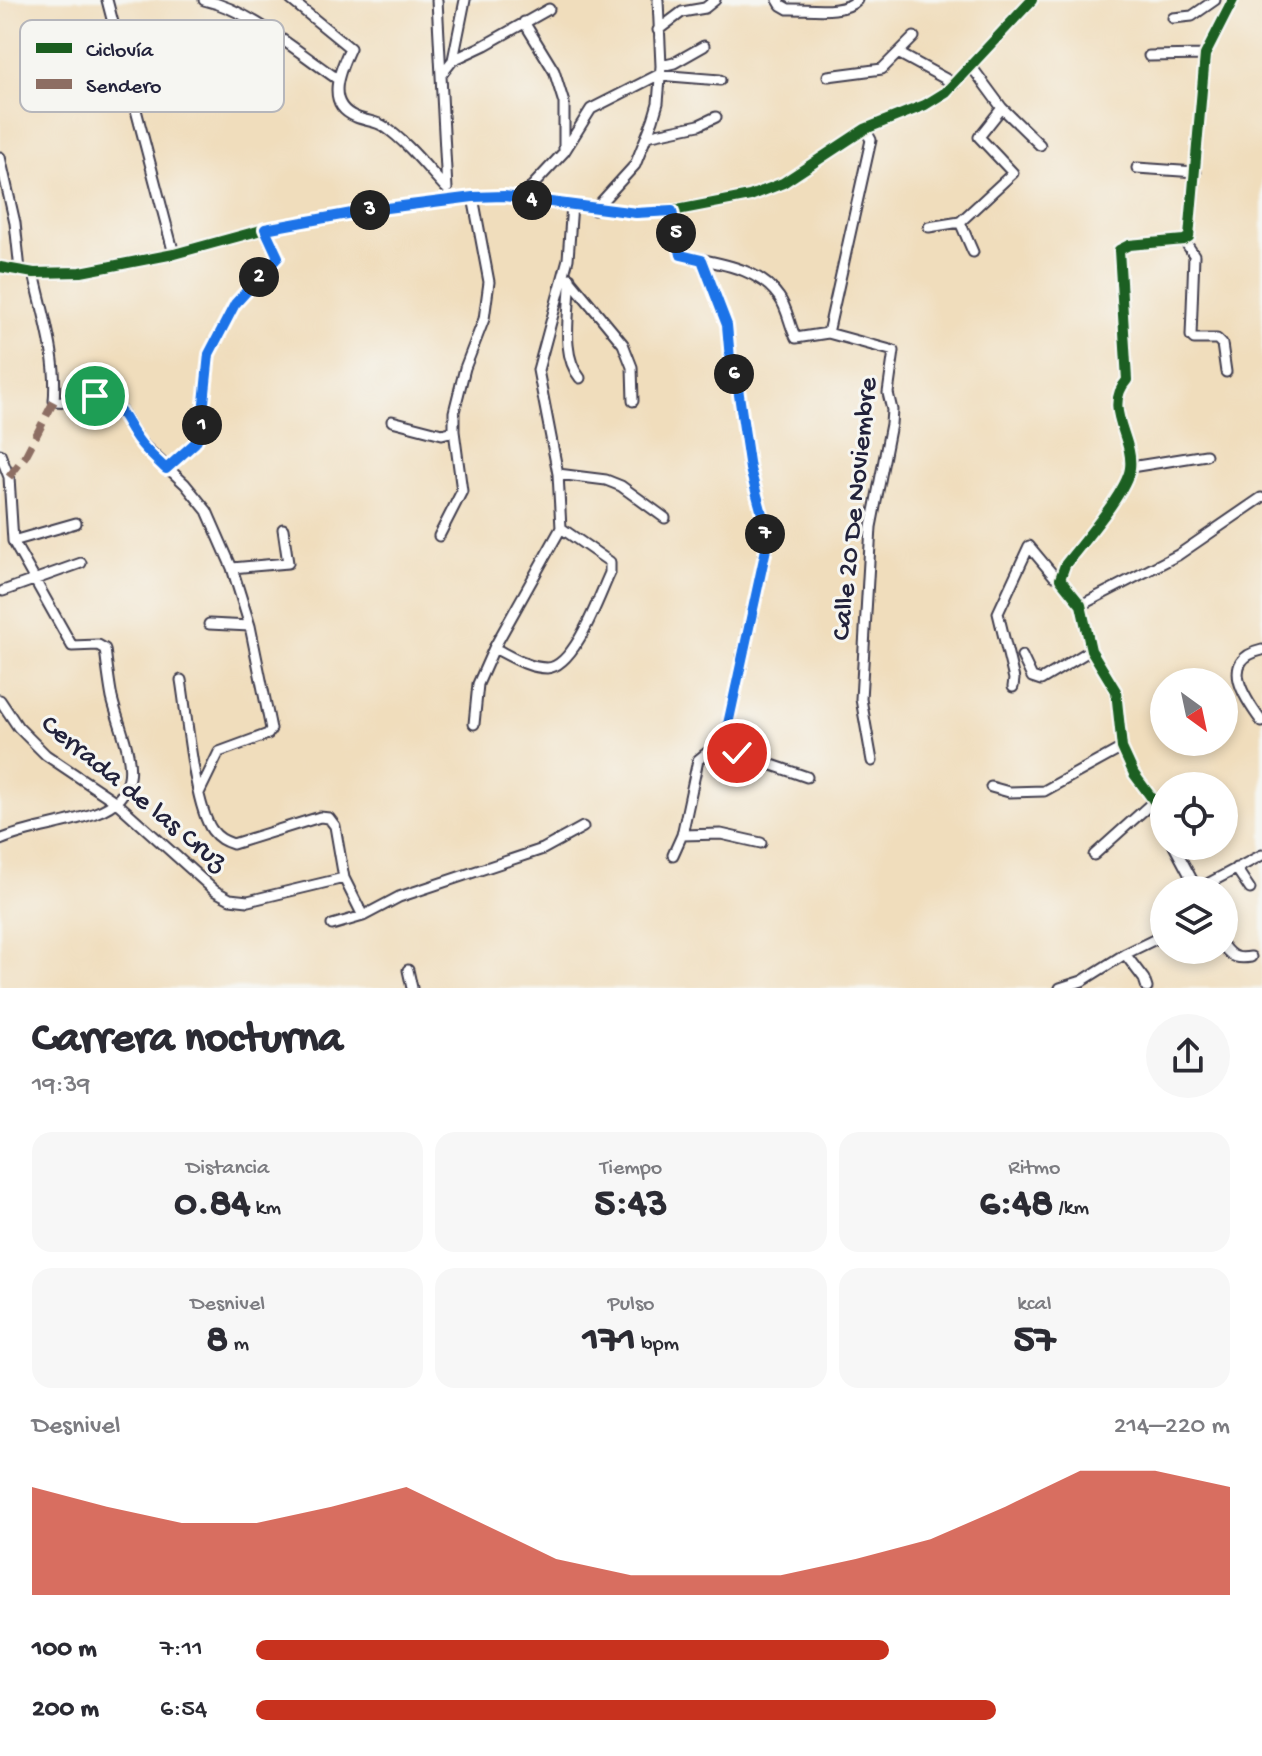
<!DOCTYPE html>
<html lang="es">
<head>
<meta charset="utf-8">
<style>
	body { margin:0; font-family:"Gochi Hand",sans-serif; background:#f7f7f7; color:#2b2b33; height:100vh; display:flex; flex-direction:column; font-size:30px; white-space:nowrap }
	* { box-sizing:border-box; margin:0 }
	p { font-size:26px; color:#7c7c81 }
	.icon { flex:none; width:44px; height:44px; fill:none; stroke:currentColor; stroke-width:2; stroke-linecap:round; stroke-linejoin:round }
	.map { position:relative; height:988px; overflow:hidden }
	.side { display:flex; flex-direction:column; background:#fff; flex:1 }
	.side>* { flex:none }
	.needle { width:52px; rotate:147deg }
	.tools { position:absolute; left:1150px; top:668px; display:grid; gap:16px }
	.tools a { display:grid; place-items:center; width:88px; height:88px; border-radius:50%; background:#fff; box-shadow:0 4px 12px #0003; font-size:40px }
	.pin { position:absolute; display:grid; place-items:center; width:68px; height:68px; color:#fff; margin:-34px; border:4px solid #fff; border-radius:50%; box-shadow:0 2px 8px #0007 }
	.km { position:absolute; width:40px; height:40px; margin:-20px; border-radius:50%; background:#222; color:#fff; font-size:22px; line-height:40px; text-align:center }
	.round { display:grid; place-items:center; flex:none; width:84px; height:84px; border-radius:42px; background:#f7f7f7 }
	.head { display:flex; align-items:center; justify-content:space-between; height:136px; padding:0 32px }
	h1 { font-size:44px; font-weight:800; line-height:60px }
	.figures { display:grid; grid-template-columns:repeat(3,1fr); gap:12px; height:136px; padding:8px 32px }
	.figures div { display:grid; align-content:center; border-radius:20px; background:#f7f7f7; text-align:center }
	.figures b { font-size:40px; font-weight:800 }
	.figures small { font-size:22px; font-weight:400 }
	.figures p { font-size:22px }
	.chart { height:224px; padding:16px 32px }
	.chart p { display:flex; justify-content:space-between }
	.chart svg { width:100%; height:144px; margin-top:8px; fill:#c8321e; opacity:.7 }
	ul { padding:0 32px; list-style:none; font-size:26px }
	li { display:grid; grid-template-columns:128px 96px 1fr; align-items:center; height:60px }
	li i { height:20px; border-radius:10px; background:#c8321e }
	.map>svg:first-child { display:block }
</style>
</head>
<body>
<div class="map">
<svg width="1262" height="988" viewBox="0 0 1262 988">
	<rect width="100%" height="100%" fill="#f6f6f2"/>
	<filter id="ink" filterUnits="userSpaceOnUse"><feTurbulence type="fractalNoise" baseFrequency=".0125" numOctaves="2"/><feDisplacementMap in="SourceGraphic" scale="16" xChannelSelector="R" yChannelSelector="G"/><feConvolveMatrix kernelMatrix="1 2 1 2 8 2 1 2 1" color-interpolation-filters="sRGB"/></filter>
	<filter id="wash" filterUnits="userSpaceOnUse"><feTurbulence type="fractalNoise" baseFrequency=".006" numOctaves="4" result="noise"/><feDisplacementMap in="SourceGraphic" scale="32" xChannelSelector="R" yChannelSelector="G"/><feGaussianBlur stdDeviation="1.8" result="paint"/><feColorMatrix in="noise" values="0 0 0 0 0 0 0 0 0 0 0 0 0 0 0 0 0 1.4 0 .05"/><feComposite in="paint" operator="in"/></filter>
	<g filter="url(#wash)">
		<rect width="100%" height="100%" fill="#f0ddbc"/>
	</g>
	<g filter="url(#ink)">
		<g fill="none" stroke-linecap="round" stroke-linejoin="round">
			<g stroke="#413e4e" stroke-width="13">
				<path id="street" d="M107 0 174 254
					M204 0C252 11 296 51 336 78
					M291 0 350 48C340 70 324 104 356 117 365 121 377 121 385 127 408 143 427 168 446 188
					M437 0 447 189
					M778 0 781 5 788 9C808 8 843 15 857 0
					M1173 18 1192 16 1215 0
					M524 22 554 71 564 103V152
					M658 30 682 12 705 8 715 0
					M898 53 955 84
					M1149 56 1205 55
					M453 60 485 45 549 9
					M661 66 674 63 704 46
					M971 66 1002 108 1040 145
					M441 75 453 60 465 0
					M828 76 882 69 914 37
					M647 136 699 125 716 117
					M0 157 15 223 20 270
					M1137 168 1196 172
					M521 198 564 152 591 109 658 75 720 80
					M594 210 635 165 653 120 658 103 661 66 658 0
					M672 211 681 255C714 263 758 266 779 297 788 309 789 325 796 338L828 333 894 351 888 393 892 410 891 424 871 527 861 699 872 761
					M929 227 960 222
					M1184 240 1194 255 1191 336 1194 339H1217L1222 344 1226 372
					M973 252 960 222 1013 173 979 137 1002 108
					M0 267 34 273 81 272 174 254 265 229 363 211 473 197 504 196 636 213 672 211 750 196 783 183 865 129 925 105 946 92 1032 0
					M34 273C43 314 58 358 54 401L74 402 95 396 109 399 121 411 139 441 185 484 207 511 232 568 250 626 271 729 268 734 219 752 199 793
					M570 278C571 309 559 353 580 378
					M571 281 623 344 632 367 633 401
					M828 333 871 140 865 129
					M392 421 442 434 454 431
					M0 454 9 477 13 541 72 646 98 645 105 649C107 665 109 682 112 698 122 740 154 792 95 813 64 825 30 827 0 840
					M1131 467 1206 455
					M166 469 195 443 201 432 209 354 235 304 278 257 265 229
					M558 474 606 480 621 486 665 518
					M439 536 462 491 454 431V412L465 368 484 319 489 282 473 197
					M13 541 76 523
					M232 568 288 563 283 529
					M3 591 81 563
					M1081 605 1178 555 1261 498
					M209 624 250 626
					M494 648C510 656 528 668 547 668 575 667 599 596 610 573V562L561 528
					M1262 650C1218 660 1245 699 1262 722
					M1022 656 1032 677 1041 680 1091 650
					M181 680C187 715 194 804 212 830 218 838 224 841 233 844L320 817 329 818 335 826 344 878 363 916
					M1013 687 1014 679 998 613 1029 546 1054 576 1060 579
					M0 700 18 727 46 755 116 802 215 891 230 899 248 901 344 878
					M474 724 478 684 494 648 561 528 558 474 538 370 568 259 572 204
					M725 738 737 753 807 777
					M991 787 1009 792 1044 791 1122 748
					M1164 824 1154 801 1134 774 1122 748 1116 691 1091 650 1081 605 1060 579 1065 565C1081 544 1127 492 1130 468 1134 438 1102 408 1127 380L1119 250 1129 245 1184 240 1189 237 1205 55 1233 0
					M682 835 721 834 761 843
					M1174 846 1197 889
					M673 855 682 835 698 760 725 738 766 549 765 525 750 469 738 388 730 359 727 325 702 260
					M1094 855 1154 801
					M1236 868 1250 889
					M1196 890 1262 855
					M332 925 363 916 399 897 543 849 583 827
					M1224 947C1232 958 1239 959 1251 957
					M1125 954 1144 979 1147 988
					M408 970 412 988
					M1060 988 1082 981 1125 954 1164 935"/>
			</g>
			<use href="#street" stroke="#fff" stroke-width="9"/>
			<path stroke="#8d6e63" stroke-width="8" stroke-dasharray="16 8" stroke-linecap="butt" d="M9 477 26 455 54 401"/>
			<g stroke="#f6f6f2" stroke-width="15">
				<path id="cycleway" d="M0 267 34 273 81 272 174 254 265 229 363 211 473 197 504 196 636 213 672 211 750 196 783 183 865 129 925 105 946 92 1032 0
					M1164 824 1154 801 1134 774 1122 748 1116 691 1091 650 1081 605 1060 579 1065 565C1081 544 1127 492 1130 468 1134 438 1102 408 1127 380L1119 250 1129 245 1184 240 1189 237 1205 55 1233 0"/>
			</g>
			<use href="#cycleway" stroke="#1b5e20" stroke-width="10"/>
		</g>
	</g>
	<g fill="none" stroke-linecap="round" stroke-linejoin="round" filter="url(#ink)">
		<g stroke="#fff" stroke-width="16">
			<path id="route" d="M95 396C122 401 124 422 139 441 146 451 157 460 166 469L195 443 201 432 209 354 235 304 278 257 265 229 363 211 473 197 504 196 636 213 672 211 681 255 702 260 727 325 730 359 738 388 750 469 765 525 766 549 725 738 737 753"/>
		</g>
		<use href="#route" stroke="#1a73e8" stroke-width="10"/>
	</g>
	<g text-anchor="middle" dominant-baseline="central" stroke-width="6" stroke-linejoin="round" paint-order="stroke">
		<g font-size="28" fill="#22223b" stroke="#f6f6f2">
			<text transform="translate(856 509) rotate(-84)">Calle 20 De Noviembre</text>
			<text transform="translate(133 794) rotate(39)">Cerrada de las Cruz</text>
		</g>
	</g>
	<rect x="20" y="20" width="264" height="92" rx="12" fill="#f6f6f2" stroke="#b6b6bb" stroke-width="2"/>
	<rect x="36" y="43" width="36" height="10" fill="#1b5e20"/>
	<rect x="36" y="79" width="36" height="10" fill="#8d6e63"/>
	<g font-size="22" fill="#22223b">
		<text x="86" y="56">Ciclovía</text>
		<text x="86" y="92">Sendero</text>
	</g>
</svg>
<div class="tools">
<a><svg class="needle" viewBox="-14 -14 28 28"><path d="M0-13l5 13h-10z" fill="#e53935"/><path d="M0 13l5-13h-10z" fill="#7c7c81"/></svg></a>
<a><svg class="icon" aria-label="locate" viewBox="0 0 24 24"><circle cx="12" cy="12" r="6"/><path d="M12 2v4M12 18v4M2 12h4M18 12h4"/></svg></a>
<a><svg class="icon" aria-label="layers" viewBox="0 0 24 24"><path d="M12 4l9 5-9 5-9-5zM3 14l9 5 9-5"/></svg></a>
</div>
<div class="pin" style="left:95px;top:396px;background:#1e9e55"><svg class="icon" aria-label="arrive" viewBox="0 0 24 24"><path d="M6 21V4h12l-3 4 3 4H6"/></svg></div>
<div class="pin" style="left:737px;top:753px;background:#d93025"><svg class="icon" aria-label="check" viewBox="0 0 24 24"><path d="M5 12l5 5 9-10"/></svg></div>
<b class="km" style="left:202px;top:425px">1</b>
<b class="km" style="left:259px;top:277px">2</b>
<b class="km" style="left:370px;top:210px">3</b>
<b class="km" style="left:532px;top:200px">4</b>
<b class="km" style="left:676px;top:233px">5</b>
<b class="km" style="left:734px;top:374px">6</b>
<b class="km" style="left:765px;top:534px">7</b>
</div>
<section class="side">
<div class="head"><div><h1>Carrera nocturna</h1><p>19:39</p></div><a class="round"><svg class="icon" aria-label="share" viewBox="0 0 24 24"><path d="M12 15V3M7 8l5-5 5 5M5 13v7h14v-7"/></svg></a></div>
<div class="figures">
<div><p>Distancia</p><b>0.84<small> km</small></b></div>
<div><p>Tiempo</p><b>5:43</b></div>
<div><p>Ritmo</p><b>6:48<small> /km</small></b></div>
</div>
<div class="figures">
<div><p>Desnivel</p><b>8<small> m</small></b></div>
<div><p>Pulso</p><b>171<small> bpm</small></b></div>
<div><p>kcal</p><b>57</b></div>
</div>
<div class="chart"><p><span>Desnivel</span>214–220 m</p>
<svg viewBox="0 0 160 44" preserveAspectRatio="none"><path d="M0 44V11L10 17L20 22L30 22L40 17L50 11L60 22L70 33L80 38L90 38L100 38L110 33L120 27L130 17L140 6L150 6L160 11V44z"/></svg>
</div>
<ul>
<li><b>100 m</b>7:11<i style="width:65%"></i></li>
<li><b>200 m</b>6:54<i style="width:76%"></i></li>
</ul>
</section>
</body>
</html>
